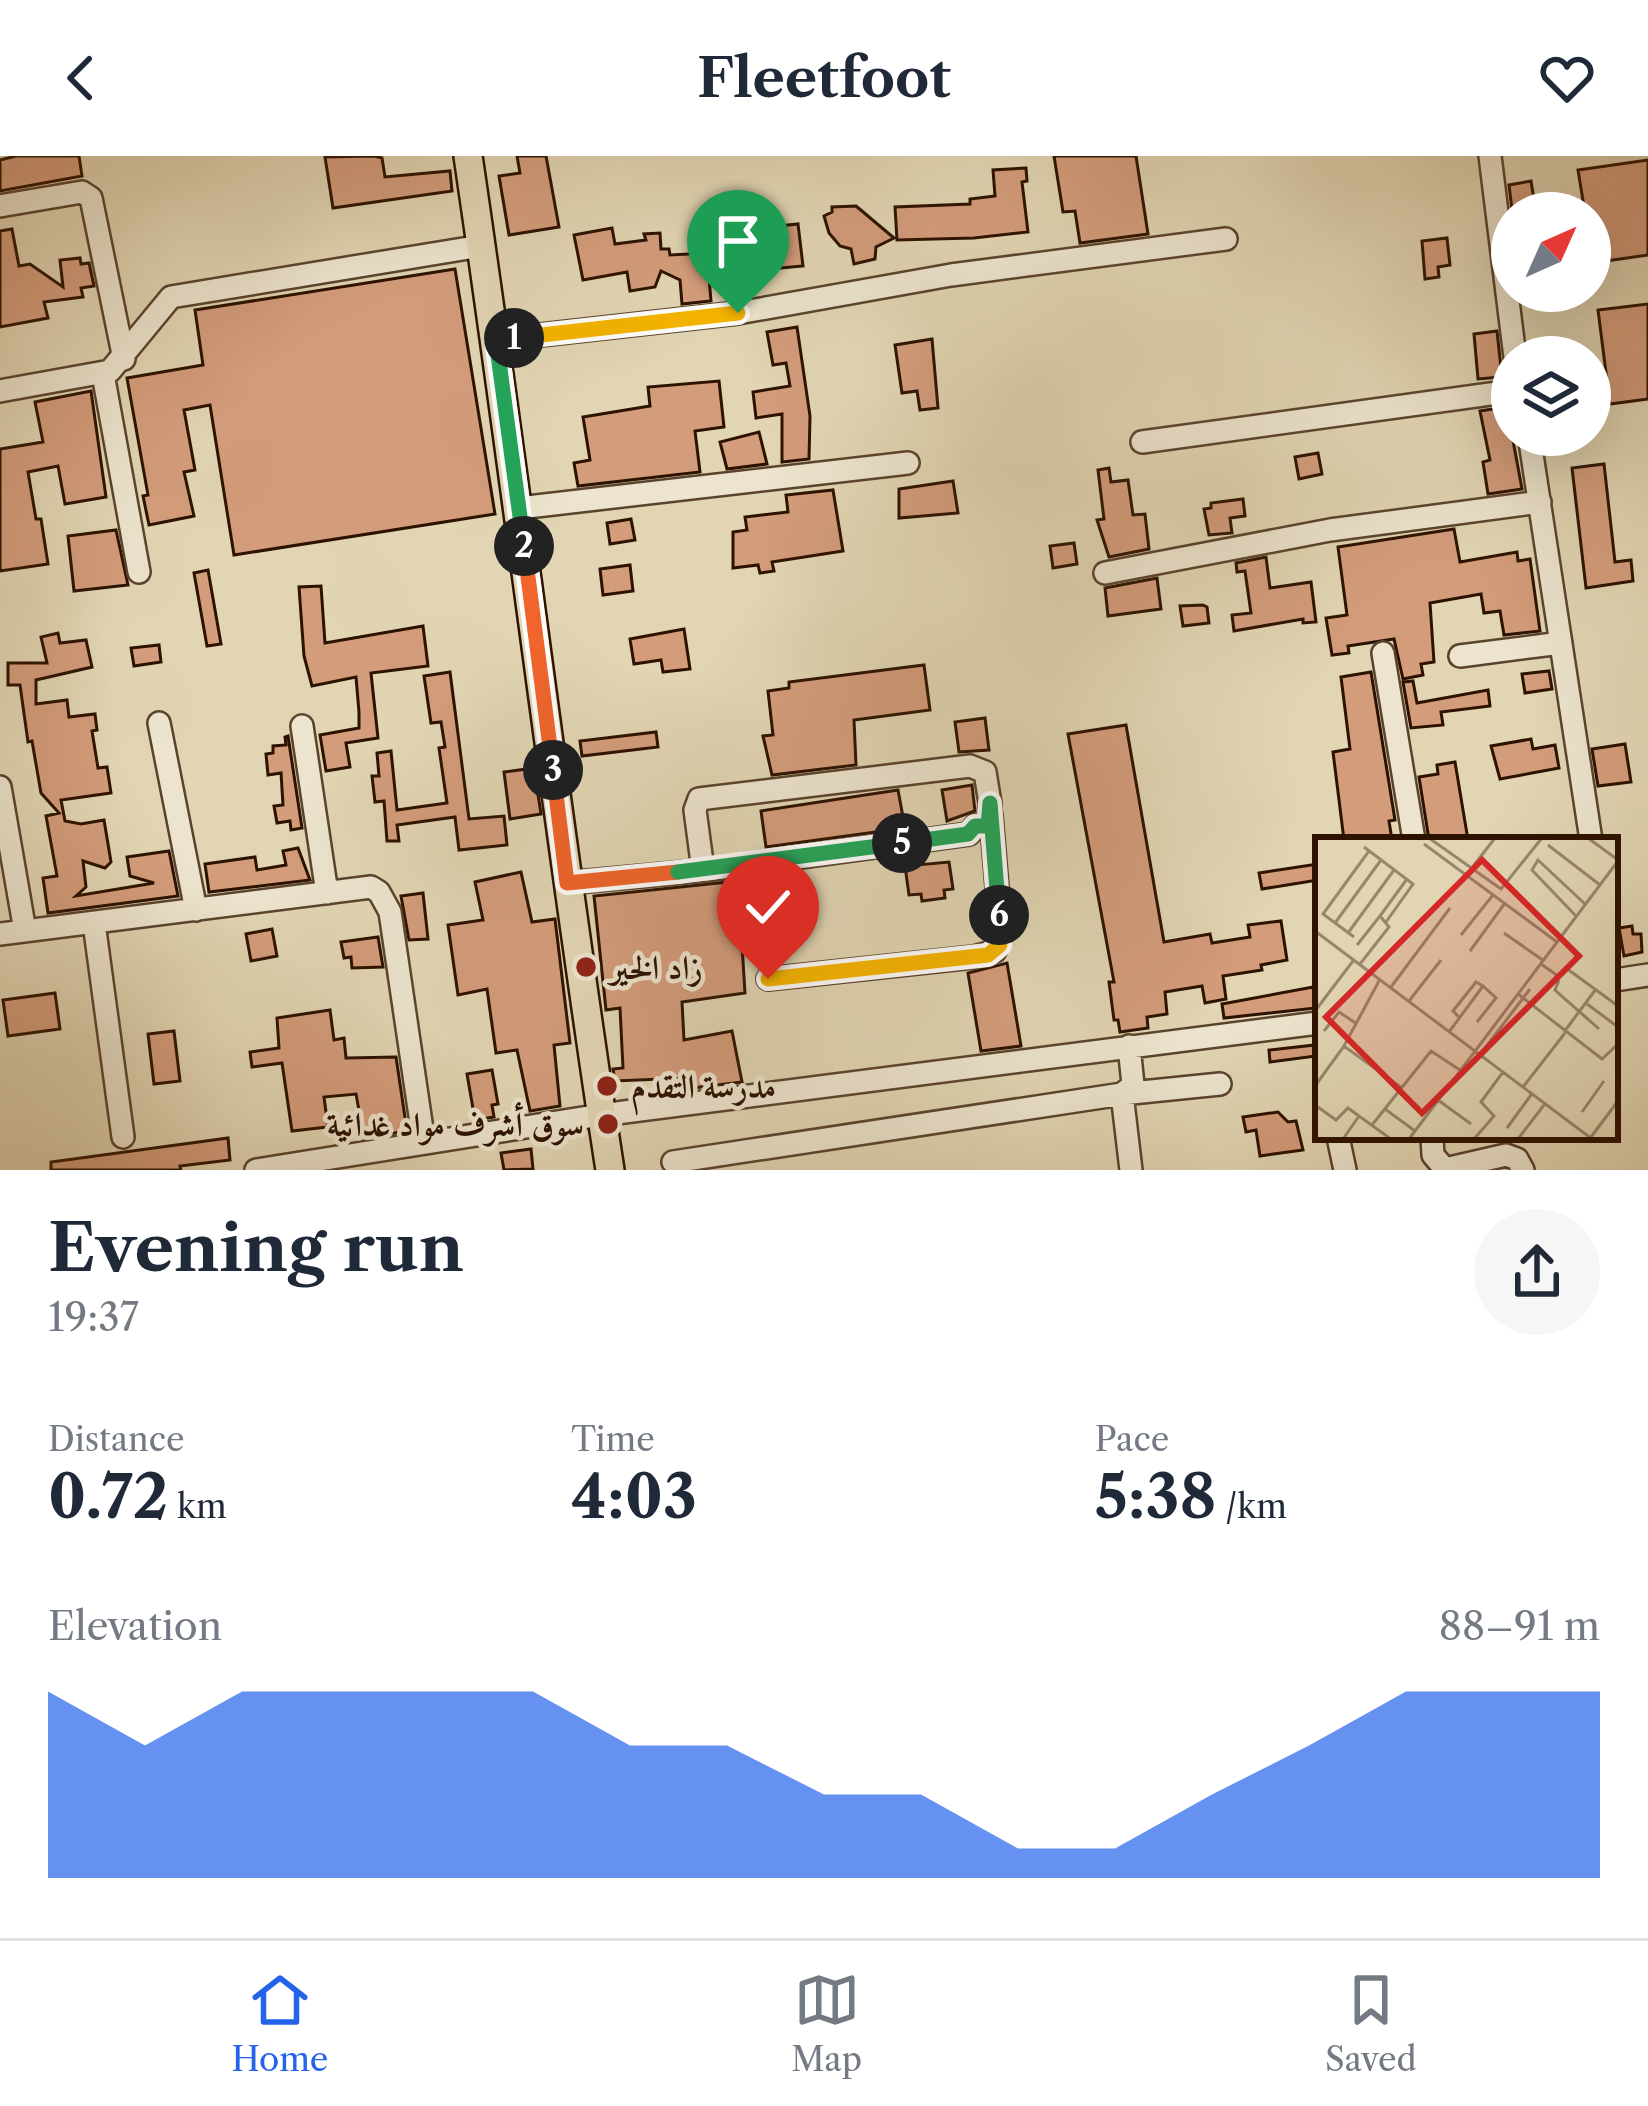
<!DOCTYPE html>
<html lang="en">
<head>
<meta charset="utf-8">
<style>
	body { margin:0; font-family:"Libre Caslon Text",Amiri,serif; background:#f6f6f7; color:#1f2937; height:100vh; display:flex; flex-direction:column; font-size:45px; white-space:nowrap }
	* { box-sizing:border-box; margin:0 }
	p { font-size:39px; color:#747a83 }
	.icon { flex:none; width:66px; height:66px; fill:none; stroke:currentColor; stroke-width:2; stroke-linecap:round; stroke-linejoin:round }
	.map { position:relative; height:1014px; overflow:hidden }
	.drawer { display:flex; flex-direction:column; background:#fff; flex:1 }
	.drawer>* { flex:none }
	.needle { width:78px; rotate:45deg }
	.controls { position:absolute; left:1491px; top:36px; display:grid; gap:24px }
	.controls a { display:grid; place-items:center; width:120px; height:120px; border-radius:50%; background:#fff; box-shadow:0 12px 48px #0002; font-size:60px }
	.pin { position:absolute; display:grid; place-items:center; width:102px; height:102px; color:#fff; margin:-123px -51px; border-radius:50% 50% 50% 0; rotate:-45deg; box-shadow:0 0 12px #0007 }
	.pin .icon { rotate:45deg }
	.km { position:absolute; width:60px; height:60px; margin:-30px; border-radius:50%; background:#222; color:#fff; font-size:33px; line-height:60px; text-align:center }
	.round { display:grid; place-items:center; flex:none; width:126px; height:126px; border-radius:63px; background:#f6f6f7 }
	.summary { display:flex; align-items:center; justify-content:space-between; height:204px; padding:0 48px }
	h1 { font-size:66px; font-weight:700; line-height:90px }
	.figures { display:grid; grid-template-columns:repeat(3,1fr); gap:18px; height:204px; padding:12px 48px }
	.figures div { display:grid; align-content:center }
	.figures b { font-size:60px; font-weight:700 }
	.figures small { font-size:33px; font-weight:400 }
	.figures p { font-size:33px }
	.chart { height:336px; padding:24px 48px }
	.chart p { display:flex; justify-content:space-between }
	.chart svg { width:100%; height:216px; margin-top:12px; fill:#2563eb; opacity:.7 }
	header { display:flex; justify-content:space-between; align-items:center; height:156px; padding:0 48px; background:#fff; font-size:54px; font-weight:700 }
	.menu { display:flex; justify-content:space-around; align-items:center; height:168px; border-top:3px solid #e0e1e3; background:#fff; font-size:33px; color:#747a83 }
	.menu a { display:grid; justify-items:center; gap:6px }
	.menu .selected { color:#2563eb }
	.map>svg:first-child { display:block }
</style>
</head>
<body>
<header><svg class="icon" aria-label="back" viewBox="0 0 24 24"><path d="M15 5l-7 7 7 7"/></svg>Fleetfoot<svg class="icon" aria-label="heart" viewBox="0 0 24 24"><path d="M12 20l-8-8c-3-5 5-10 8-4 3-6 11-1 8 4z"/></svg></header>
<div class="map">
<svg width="1648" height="1014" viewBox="0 0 1648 1014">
	<rect width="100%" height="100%" fill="#e1d5b3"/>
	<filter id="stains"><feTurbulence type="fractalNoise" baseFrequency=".00167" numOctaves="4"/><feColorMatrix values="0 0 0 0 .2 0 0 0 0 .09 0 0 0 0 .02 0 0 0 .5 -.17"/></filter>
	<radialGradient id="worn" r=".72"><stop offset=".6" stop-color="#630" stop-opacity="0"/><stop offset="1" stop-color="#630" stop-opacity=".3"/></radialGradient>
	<path fill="#d39c7b" stroke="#2d1200" stroke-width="3" d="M16 0H79L82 20 0 35V4Z
		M374 0 382 2 385 21 450 15 452 35 333 52 325 1Z
		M517 0H546L559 71 509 79 499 20 520 17Z
		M1054 0H1136L1148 78 1080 87 1075 55 1063 56Z
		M1648 4V99L1592 107 1590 57H1585L1578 14Z
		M1026 12 1027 25 1022 26 1028 76 974 82 897 84 895 51 970 48V43L995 40 993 14Z
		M1531 25 1535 50 1512 54 1509 29Z
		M856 50 894 82 876 91 875 103 854 108 851 93 840 90 829 77 824 60 832 56V51Z
		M756 57 759 72 798 68 803 110 738 116 726 62Z
		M612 72 615 88 646 84 644 78 660 77 661 93H669L670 99 707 97 711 145 682 148 680 124 661 115 655 131 630 135 627 116 583 124 574 79Z
		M12 73 19 110 30 108 63 131 60 104 80 102 81 108 89 107 94 130 81 132 83 141 44 146 48 162 0 171V75Z
		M1447 82 1450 109 1438 111 1439 121 1425 123 1422 85Z
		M455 113 495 358 234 399 210 249 184 254 195 314 184 316 194 360 149 369 143 340 148 339 127 222 203 209 195 154Z
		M1648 148V243L1610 248 1598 154Z
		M797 171 810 260 809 303 782 306V258L756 262 753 236 790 230 786 207 773 209 767 176Z
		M1497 175 1502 221 1478 223 1474 178Z
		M932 183 938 252 920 254 917 235 902 237 895 189Z
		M719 225 724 271 695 275 700 316 578 330 574 307 590 304 583 261 650 250 648 231Z
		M91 235 106 341 65 348 58 310 28 316 36 363H41L48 408 0 415V293L43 286 35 246Z
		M1512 250V279L1522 333 1488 338 1483 306 1490 304 1480 255Z
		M759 276 767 308 727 313 720 286Z
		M1318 297 1322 318 1299 323 1295 301Z
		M1604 308 1615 406 1631 404 1633 425 1586 432 1572 312Z
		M1109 312 1111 326 1128 324 1133 359 1145 358 1149 393 1109 401 1097 364 1104 363 1098 314Z
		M953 325 958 357 899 362V333Z
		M833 334 843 395 772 406 774 415 760 417 758 409 733 412V376L747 374 745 361 788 356 786 339Z
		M1243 343 1245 360 1230 362 1232 377 1209 379 1204 353 1211 352V347Z
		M631 363 635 384 610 388 607 367Z
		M1454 373 1460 406 1517 396 1518 405 1530 403 1540 475 1504 479 1500 455 1484 457 1481 438 1430 447 1434 506 1421 508 1423 519 1403 523 1394 483 1348 490 1349 497 1332 499 1326 462 1347 459 1338 391Z
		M116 374 128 429 74 435 68 380Z
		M1074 387 1077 408 1053 412 1050 390Z
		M1266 401 1270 432 1311 426 1316 466 1303 467V463L1234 475 1232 459 1251 457 1245 415 1237 416 1236 407Z
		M630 409 633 435 603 439 600 413Z
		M208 414 221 488 207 490 194 417Z
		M1157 422 1161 453 1108 460 1105 432Z
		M321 430 325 487 423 470 428 510 371 517 378 582 346 587 350 611 326 615 320 579 359 572V556L356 521 312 530 304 500 299 431Z
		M1203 449 1207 451 1209 467 1183 470 1180 450Z
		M684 473 690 513 663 516 661 504 634 508 630 483Z
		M58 477 60 487 86 484 92 511 36 524V548L67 544 69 561 95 558 97 574 92 575 98 612 107 611 111 637 61 644 65 665 81 668 104 664 111 706 105 712 83 705 86 731 76 740 154 727 130 720 127 701 169 695 178 740 48 757 43 722 57 720 46 660 59 657 41 637 32 585 28 586 20 529H8V507H47L41 481Z
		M159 489 161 506 134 510 131 492Z
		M924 509 930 554 854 564 856 609 772 619 763 580 773 579 768 535 789 532V526Z
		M1549 515 1552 533 1525 537 1522 518Z
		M450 516 469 663 504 660 507 689 459 694 455 661 397 669 399 685H387L384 645 375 646 372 620H379L377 597 391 595 397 654 447 647 439 592 445 591 441 566 431 567 424 520Z
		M1371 516 1395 664 1389 665 1392 684H1344L1333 596 1350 593 1341 521Z
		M1413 525 1417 547 1488 534 1490 550 1441 556 1443 569 1411 572 1403 526Z
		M985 562 989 594 959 596 955 566Z
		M1126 569 1164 786 1210 778 1212 787 1250 781 1248 769 1281 765 1287 804 1261 809 1262 814 1223 820 1226 843 1205 847 1202 830 1165 836 1167 858 1147 861 1148 872 1120 876 1118 864H1114L1109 826H1114L1068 578Z
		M656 576 658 591 582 600 580 585Z
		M288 580 302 672 291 674 290 665 277 667 274 650 283 649 281 617 268 619 266 598 273 597V590L286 589 285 581Z
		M1531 583 1533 593 1555 589 1559 612 1500 623 1491 590Z
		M1625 588 1631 626 1598 630 1592 593Z
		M1455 606 1468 684H1429L1419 621 1438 618 1437 609Z
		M534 612 541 658 510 663 504 616Z
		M972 629 975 655 947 665 942 634Z
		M898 634 905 672 766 691 761 655Z
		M298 692 310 724 209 736 205 708 255 701 257 714 286 709 283 695Z
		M949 706 953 733 944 734 945 742 922 745 921 738 909 739 905 710Z
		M1318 708V724L1262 733 1259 717Z
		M521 716 532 766 555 763 570 887 554 889 560 950 530 955 517 894 496 897 487 833 458 839 448 769 483 764 475 726Z
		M738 725 745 837 682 846 684 884 732 875 742 926 685 933 684 922 615 925 613 913 623 912 620 852 606 854 594 740Z
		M423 737 428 783 409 784 401 740Z
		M1632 770 1633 778H1641L1642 796 1624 800 1619 772Z
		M272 773 277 800 251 805 246 778Z
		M378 781 383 811 352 812 351 801 344 802 341 786Z
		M1007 807 1021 890 981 895 968 817Z
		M1313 831 1316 852 1224 862 1222 848Z
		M55 837 60 873 8 880 3 844Z
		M330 854 334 884 344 882 346 902 396 901 407 975 364 982 356 938 324 941 328 971 292 975 282 907 252 911 250 896 279 892 277 862Z
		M174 875 180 925 154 928 148 878Z
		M1315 889 1316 900 1270 906 1269 894Z
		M492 914 498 948 492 949 494 961 475 964 467 918Z
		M1278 956 1288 966 1296 965 1303 994 1260 1000 1256 974 1246 976 1243 961Z
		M228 982 230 1004 180 1010 181 1014H51V1006Z
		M531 993 533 1013 504 1014 501 997Z"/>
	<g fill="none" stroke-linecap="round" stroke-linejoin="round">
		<g stroke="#5a432d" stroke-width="26">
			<path id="minor" d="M1490 0 1515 201
				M0 50 82 36 91 42 124 203
				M496 184 738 157 951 119 1226 83
				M103 218 139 416
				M0 235 110 215 171 141 481 90
				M1529 279 1591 684
				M1142 286 1512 235
				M519 352 908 307
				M1105 417 1330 374 1540 346
				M1383 497 1414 684
				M1460 500 1561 487
				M159 567 196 754
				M302 570 327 737
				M0 631 25 775
				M567 727 707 714 969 678 975 670H989L990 647 985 616 970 610 699 643 695 654 703 714
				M94 767 123 981
				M0 778 371 731 379 736 390 756 424 987
				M768 823 974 801 995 795 1001 779 991 659
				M1615 824 1648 819
				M1129 890 1133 929 1122 938 1131 1014
				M1338 981 1345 1014
				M1432 981 1433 999 1445 1013 1506 999 1517 1003 1523 1014
				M673 1006 1122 938 1220 928
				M256 1014 601 959 1318 867"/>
		</g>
		<g stroke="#2d1200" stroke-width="32">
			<path id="major" d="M468 0C518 338 558 677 610 1014"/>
		</g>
		<use href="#minor" stroke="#ece4ce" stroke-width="21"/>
		<use href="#major" stroke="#e1d5b3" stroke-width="27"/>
	</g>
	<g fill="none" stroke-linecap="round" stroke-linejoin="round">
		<g stroke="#fff" stroke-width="24">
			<path id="split-1" d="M514 182 738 157"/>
		</g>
		<g stroke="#fff" stroke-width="24">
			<path id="split-2" d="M514 182 496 184 524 390"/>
		</g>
		<g stroke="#fff" stroke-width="24">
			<path id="split-3" d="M524 390 553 614"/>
		</g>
		<g stroke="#fff" stroke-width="24">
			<path id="split-4" d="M553 614 567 727 678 716"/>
		</g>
		<g stroke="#fff" stroke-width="24">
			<path id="split-5" d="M678 716 902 687"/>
		</g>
		<g stroke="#fff" stroke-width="24">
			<path id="split-6" d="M902 687 968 678 975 670H988L990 647 999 759"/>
		</g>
		<g stroke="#fff" stroke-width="24">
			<path id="split-7" d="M768 823 988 799 1000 789 999 759"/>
		</g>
		<use href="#split-1" stroke="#f5b400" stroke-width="15"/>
		<use href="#split-2" stroke="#22a559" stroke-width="15"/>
		<use href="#split-3" stroke="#f0652b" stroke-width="15"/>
		<use href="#split-4" stroke="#f0652b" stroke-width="15"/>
		<use href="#split-5" stroke="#22a559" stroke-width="15"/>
		<use href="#split-6" stroke="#22a559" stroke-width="15"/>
		<use href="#split-7" stroke="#f5b400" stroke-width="15"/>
	</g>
	<g fill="#8f2418" stroke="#ece4ce" stroke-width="4.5">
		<circle cx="586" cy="811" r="12"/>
		<circle cx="607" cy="930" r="12"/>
		<circle cx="608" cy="968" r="12"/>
	</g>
	<g text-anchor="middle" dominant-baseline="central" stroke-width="9" stroke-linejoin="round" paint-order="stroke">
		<g font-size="33" font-weight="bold" fill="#2d1200" stroke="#ece4ce" text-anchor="start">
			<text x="610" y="811">زاد الخير</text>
			<text x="631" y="930">مدرسة التقدم</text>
			<text x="584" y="968" text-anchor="end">سوق أشرف مواد غدائية</text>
		</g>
	</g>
	<g transform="translate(1315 681)">
		<rect width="303" height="303" fill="#e1d5b3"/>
		<path fill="none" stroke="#99876b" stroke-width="3" d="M114 1 186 52 227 1M273 1 303 23M109 7 242 105M233 8 285 48M49 10 98 47 71 85M156 32 180 1M261 79 217 33 223 23 270 67M20 86 66 23M0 94 277 302M33 96 79 33M189 96 229 124M146 98 178 58M39 100 8 77 54 14M42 108 65 79M155 114 190 66M45 127 74 90 65 79 92 42M226 127 243 139 251 131 303 169M244 143 240 153 284 192M76 150 135 71M203 157 287 222 303 207M94 164 126 123M272 167 303 190M0 174 38 124M145 181 138 174 161 145 168 149M162 185 181 161 167 148M9 194 24 175 42 187M134 195 168 149M249 195 281 152M29 209 64 144M170 211 215 152M0 249 29 209 87 251M208 250 250 196M123 263 156 287M0 268 21 283 33 271 44 279M70 272 100 294M267 275 289 244M57 288 116 214 145 233M192 291 216 258M276 300 303 264M28 302 44 279 76 302M94 302 303 24M159 302 179 279 166 265 188 235M203 302 229 268"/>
		<path fill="#d62828" fill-opacity="0.15" stroke="#d62828" stroke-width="6" d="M167 23 264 119 107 276 11 180Z"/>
		<rect width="303" height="303" fill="none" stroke="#2d1200" stroke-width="6"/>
	</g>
	<rect width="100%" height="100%" filter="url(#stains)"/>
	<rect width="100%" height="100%" fill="url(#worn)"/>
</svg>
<div class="controls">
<a><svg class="needle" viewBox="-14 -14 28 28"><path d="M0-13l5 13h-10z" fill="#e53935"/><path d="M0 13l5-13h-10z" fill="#747a83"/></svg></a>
<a><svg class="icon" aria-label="layers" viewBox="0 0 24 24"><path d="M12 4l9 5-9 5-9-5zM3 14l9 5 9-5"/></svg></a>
</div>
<div class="pin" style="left:738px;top:157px;background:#1e9e55"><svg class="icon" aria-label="arrive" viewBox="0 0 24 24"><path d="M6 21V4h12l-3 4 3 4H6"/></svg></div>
<div class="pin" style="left:768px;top:823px;background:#d93025"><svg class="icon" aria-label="check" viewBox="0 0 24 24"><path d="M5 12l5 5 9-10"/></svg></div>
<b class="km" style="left:514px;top:182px">1</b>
<b class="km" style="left:524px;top:390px">2</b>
<b class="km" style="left:553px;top:614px">3</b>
<b class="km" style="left:902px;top:687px">5</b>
<b class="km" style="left:999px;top:759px">6</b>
</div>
<section class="drawer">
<div class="summary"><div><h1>Evening run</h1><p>19:37</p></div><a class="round"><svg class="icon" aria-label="share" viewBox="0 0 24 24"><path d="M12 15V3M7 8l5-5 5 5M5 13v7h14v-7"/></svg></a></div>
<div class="figures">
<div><p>Distance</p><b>0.72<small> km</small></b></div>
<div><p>Time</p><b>4:03</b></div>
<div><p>Pace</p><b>5:38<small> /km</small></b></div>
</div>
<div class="chart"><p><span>Elevation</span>88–91 m</p>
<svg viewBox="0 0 160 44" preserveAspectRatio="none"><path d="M0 44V6L10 17L20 6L30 6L40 6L50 6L60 17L70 17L80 27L90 27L100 38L110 38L120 27L130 17L140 6L150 6L160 6V44z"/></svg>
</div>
</section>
<nav class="menu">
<a class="selected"><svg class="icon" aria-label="home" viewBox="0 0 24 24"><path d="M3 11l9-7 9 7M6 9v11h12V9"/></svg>Home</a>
<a><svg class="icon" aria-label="map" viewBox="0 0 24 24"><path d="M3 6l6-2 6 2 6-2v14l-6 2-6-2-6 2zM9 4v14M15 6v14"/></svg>Map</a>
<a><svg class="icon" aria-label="saved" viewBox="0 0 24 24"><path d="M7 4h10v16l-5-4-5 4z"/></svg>Saved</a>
</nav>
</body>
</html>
